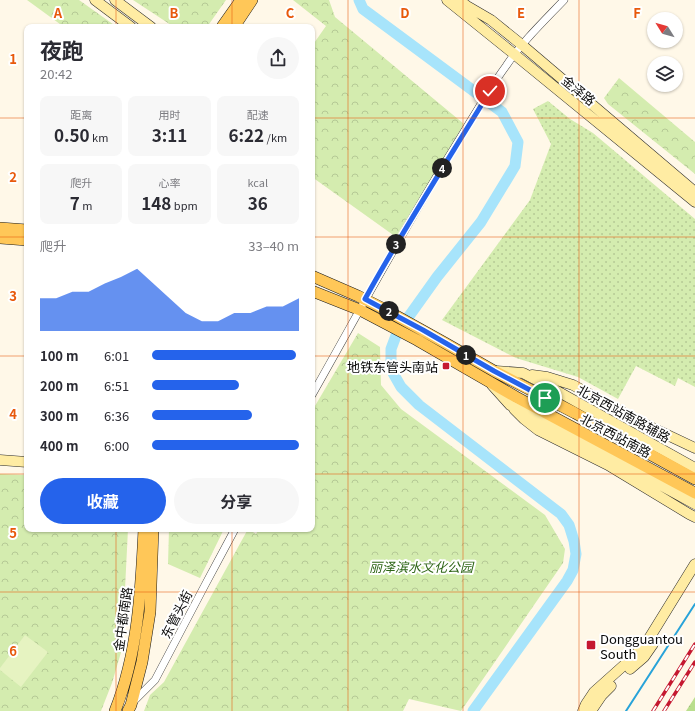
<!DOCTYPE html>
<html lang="zh">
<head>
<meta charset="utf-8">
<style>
	body { margin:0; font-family:Georgia,"Noto Sans SC",serif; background:#f7f7f7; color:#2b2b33; height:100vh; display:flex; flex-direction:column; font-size:15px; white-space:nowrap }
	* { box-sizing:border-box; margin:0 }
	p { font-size:13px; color:#7c7c81 }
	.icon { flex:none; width:22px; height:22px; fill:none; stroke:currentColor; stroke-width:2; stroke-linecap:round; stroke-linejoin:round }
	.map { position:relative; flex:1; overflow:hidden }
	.sheet { position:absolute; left:24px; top:24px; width:291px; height:508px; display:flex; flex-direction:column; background:#fff; border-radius:8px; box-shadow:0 1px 3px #0004 }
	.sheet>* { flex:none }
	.needle { width:26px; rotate:307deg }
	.buttons { position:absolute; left:647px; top:12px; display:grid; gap:8px }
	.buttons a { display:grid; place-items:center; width:36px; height:36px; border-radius:50%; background:#fff; box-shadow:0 1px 3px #0004; font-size:20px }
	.pin { position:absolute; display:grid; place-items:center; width:34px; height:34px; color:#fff; margin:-17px; border:2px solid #fff; border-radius:50%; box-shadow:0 1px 4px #0007 }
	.km { position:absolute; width:20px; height:20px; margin:-10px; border-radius:50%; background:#222; color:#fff; font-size:11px; line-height:20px; text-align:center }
	.round { display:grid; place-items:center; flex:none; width:42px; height:42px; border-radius:21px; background:#f7f7f7 }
	.headline { display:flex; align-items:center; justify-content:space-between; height:68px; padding:0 16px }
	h1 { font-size:22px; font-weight:700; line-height:30px }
	.stats { display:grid; grid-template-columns:repeat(3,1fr); gap:6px; height:68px; padding:4px 16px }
	.stats div { display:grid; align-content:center; border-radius:8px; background:#f7f7f7; text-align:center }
	.stats b { font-size:17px; font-weight:700 }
	.stats small { font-size:11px; font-weight:400 }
	.stats p { font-size:11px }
	.chart { height:112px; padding:8px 16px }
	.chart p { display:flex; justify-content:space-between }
	.chart svg { width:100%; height:72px; margin-top:4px; fill:#2563eb; opacity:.7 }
	.primary-button { display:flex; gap:8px; margin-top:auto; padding:8px 16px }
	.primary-button a { flex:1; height:46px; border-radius:24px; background:#2563eb; color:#fff; font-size:16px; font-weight:700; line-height:46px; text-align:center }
	.primary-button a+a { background:#f7f7f7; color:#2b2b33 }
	ul { padding:0 16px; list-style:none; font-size:13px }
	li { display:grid; grid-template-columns:64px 48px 1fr; align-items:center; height:30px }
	li i { height:10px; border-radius:5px; background:#2563eb }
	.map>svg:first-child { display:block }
</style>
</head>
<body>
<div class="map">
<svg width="695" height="711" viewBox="0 0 695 711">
	<defs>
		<pattern id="grass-dots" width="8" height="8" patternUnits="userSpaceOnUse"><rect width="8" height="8" fill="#d4ecaf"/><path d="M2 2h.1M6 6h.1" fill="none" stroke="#b5c995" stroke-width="1.8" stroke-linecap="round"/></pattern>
		<pattern id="forest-firs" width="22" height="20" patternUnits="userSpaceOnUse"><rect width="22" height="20" fill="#b9de8d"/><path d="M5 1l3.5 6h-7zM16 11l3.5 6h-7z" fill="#9ebd78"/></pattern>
		<pattern id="park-crowns" width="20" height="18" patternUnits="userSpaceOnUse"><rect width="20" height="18" fill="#d4ecaf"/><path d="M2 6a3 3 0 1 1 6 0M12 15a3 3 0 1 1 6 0" fill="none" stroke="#b5c995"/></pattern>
	</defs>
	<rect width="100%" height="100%" fill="#fff8e8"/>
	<path fill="url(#grass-dots)" d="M548 101 570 119 593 133 695 219V387L678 378 675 386 636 366 618 399 578 377 516 358 442 320 530 200 551 144 533 109Z"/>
	<path fill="url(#forest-firs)" d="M695 697V711H686Z"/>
	<path fill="url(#park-crowns)" d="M27 0H79L117 27H64Z
		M133 0H226L207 27H174Z
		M293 0H329L335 17 464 124 396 237 312 177V46L326 26Z
		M619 78 695 142V174L608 104 604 98Z
		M358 333 380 347 381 385 401 409 545 515 565 549 563 563 461 711 409 699 403 711H144L150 695 164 682 248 529 256 534 259 529H312V411Z
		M0 474 27 475V529H128L122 649 112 683 101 711H0Z
		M169 529H224L200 578 168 564Z"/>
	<path fill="#e6f3c1" d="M25 635 48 652 21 687 0 670V668Z"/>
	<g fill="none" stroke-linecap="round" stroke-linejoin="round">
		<path stroke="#28a3d9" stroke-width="2" d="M626 711 695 604"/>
		<path stroke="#a7e4fb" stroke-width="11" d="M359 0 363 9 502 112 518 142 515 166 481 222 437 277 397 333 391 349V360L393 373 401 387 419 405 561 514 569 525 574 541 576 554 573 570 567 581 473 711"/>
		<g stroke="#3d3d3d" stroke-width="8">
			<path id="street" d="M312 395C359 312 404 228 454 148 471 121 487 92 506 66 522 42 544 21 564 0
				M132 703 155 680 205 585 235 529"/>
		</g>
		<g stroke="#2c2c2c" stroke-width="11">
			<path id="secondary" d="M95 0 131 27
				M115 0 151 27
				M447 0 514 54 695 202
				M459 0 467 6 491 20 522 45 695 192
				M496 371 523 373 550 387 695 468
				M532 375 547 377 573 385 640 422 695 448
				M492 385 510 405 564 432 695 504
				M514 409 524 419 538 430 608 465 689 514 695 517
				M0 460 27 462
				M630 669 644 657 653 644
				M583 711 586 704 594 692 632 658 645 645 695 564
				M591 711 602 695 611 686"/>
		</g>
		<g stroke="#1b1b1b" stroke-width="12">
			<path id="primary" d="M222 27 241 0
				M234 27 252 0
				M0 228 27 230
				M0 238 27 240
				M312 276 358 296 382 308 445 343 494 371 575 413 695 479
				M312 291 360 310 417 340 516 397 695 493
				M115 711C138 653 141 591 144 529
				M128 711 131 705 142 662 150 612 153 529"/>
		</g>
		<use href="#street" stroke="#fff" stroke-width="7"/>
		<use href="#secondary" stroke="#ffeca3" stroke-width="10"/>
		<use href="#primary" stroke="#ffc758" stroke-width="11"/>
		<g stroke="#c51830" stroke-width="3.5">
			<path id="rail" d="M653 711 695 644
				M664 711 695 662"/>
		</g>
		<use href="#rail" stroke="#fff" stroke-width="2" stroke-dasharray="6" stroke-linecap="butt"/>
	</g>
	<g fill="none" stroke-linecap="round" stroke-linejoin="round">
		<g stroke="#fff" stroke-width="8">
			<path id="route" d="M490 91C448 160 404 228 365 299L423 330 494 371 545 398"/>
		</g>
		<use href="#route" stroke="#2563eb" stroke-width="5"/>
	</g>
	<path fill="none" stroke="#e8590c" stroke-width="1" stroke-opacity="0.55" d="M116 0V27M232 0V27M348 0V711M463 0V711M579 0V711M0 118H27M312 118H695M0 237H27M312 237H695M0 356H27M312 356H695M0 474H27M312 474H695M116 529V711M232 529V711M0 592H695"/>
	<g fill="#c51830" stroke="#fff" stroke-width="1.5">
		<rect x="442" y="362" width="8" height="8" rx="2"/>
		<rect x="586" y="640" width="10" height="10" rx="2"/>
	</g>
	<g text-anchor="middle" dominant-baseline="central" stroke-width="4" stroke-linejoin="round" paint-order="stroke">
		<g font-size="13" fill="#0a0a0a" stroke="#fff">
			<text transform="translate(579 90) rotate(39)">金泽路</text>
			<text transform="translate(624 413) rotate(29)">北京西站南路辅路</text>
			<text transform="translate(616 435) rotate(28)">北京西站南路</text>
			<text transform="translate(176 614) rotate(-63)">东管头街</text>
			<text transform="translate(122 619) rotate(-82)">金中都南路</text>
		</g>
		<g font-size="13" fill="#0a0a0a" stroke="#fff" text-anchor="end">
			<text x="438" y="366">地铁东管头南站</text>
			<text x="600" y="638" text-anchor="start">Dongguantou<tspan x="600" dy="15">South</tspan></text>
		</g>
		<g font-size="13" font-style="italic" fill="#2f6617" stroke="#fff">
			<text x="421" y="566">丽泽滨水文化公园</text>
		</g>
	</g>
	<g font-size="13" text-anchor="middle" font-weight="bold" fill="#e8590c" stroke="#fff" stroke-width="4" stroke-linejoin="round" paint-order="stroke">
		<text x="58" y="18">A</text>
		<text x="174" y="18">B</text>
		<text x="290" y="18">C</text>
		<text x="405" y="18">D</text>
		<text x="521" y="18">E</text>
		<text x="637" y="18">F</text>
		<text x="13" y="64">1</text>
		<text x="13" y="182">2</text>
		<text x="13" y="301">3</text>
		<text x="13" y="419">4</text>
		<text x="13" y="538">5</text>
		<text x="13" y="656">6</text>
	</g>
</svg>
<div class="buttons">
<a><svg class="needle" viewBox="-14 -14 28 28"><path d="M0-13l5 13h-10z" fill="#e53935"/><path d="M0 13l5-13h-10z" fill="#7c7c81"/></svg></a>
<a><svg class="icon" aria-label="layers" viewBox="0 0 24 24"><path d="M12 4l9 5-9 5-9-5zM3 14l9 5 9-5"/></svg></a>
</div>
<div class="pin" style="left:545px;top:398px;background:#1e9e55"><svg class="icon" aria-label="arrive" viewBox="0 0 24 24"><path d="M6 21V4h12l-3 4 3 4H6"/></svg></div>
<div class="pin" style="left:490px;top:91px;background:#d93025"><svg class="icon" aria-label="check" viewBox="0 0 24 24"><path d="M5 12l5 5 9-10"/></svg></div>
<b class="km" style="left:466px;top:355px">1</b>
<b class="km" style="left:389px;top:311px">2</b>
<b class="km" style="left:396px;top:244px">3</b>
<b class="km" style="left:442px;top:168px">4</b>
<section class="sheet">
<div class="headline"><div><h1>夜跑</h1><p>20:42</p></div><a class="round"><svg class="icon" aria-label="share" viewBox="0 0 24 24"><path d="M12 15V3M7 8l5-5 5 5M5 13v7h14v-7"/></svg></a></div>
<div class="stats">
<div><p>距离</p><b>0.50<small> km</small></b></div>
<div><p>用时</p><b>3:11</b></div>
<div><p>配速</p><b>6:22<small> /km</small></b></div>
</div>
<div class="stats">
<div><p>爬升</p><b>7<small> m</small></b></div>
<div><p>心率</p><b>148<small> bpm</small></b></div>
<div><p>kcal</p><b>36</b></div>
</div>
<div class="chart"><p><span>爬升</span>33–40 m</p>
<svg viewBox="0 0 160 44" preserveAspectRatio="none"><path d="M0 44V24L10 24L20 20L30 20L40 15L50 11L60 6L70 15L80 24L90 33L100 38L110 38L120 33L130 33L140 29L150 29L160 24V44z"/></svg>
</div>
<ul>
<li><b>100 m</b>6:01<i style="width:98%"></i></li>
<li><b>200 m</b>6:51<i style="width:59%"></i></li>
<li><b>300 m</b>6:36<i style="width:68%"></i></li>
<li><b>400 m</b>6:00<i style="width:100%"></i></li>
</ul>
<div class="primary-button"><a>收藏</a><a>分享</a></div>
</section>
</div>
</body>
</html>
